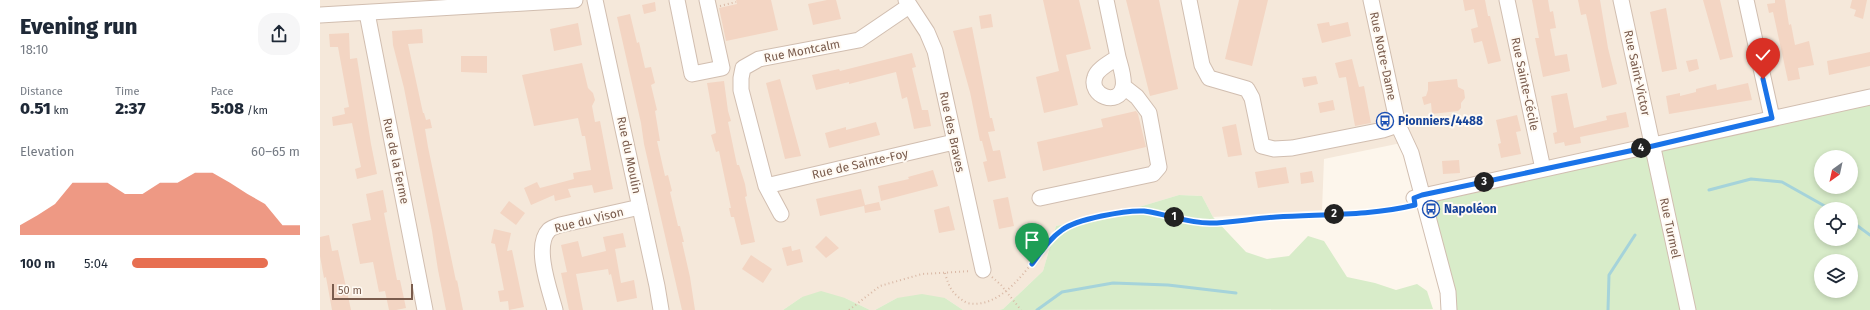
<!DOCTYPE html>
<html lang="en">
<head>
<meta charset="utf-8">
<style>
	body { margin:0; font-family:"Fira Sans",sans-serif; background:#f6f6f7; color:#1f2937; height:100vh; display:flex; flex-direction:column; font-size:15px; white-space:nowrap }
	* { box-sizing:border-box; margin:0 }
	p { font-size:13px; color:#747a83 }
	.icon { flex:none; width:22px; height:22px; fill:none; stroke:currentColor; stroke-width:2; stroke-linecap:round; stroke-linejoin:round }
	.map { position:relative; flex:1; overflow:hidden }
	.sheet { display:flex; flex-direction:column; background:#fff; width:320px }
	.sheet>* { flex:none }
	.needle { width:26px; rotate:213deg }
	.fabs { position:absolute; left:1494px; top:150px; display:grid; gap:8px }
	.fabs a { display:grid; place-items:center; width:44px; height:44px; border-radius:50%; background:#fff; box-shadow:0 2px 6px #0003; font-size:20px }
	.scale { position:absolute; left:12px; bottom:10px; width:81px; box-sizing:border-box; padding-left:4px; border:2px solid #7a5c4d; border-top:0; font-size:11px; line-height:14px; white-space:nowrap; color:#7a5c4d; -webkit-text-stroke:3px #fffaf3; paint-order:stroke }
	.pin { position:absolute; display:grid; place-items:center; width:34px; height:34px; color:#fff; margin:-41px -17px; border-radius:50% 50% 50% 0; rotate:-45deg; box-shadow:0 0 4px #0007 }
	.pin .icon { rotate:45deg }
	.km { position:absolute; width:20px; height:20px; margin:-10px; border-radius:50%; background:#222; color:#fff; font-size:11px; line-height:20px; text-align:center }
	.round { display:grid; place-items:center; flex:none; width:42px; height:42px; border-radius:16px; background:#f6f6f7 }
	.summary { display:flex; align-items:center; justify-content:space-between; height:68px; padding:0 20px }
	h1 { font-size:22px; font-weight:800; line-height:30px }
	.stats { display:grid; grid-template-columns:repeat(3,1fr); gap:6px; height:68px; padding:4px 20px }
	.stats div { display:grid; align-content:center }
	.stats b { font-size:17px; font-weight:800 }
	.stats small { font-size:11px; font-weight:400 }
	.stats p { font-size:11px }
	.chart { height:112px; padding:8px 20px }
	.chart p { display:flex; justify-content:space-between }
	.chart svg { width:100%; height:72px; margin-top:4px; fill:#e76f51; opacity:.7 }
	ul { padding:0 20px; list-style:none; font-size:13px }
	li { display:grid; grid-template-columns:64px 48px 1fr; align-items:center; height:30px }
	li i { height:10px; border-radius:5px; background:#e76f51 }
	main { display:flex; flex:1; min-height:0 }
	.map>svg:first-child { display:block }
</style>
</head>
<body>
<main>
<section class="sheet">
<div class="summary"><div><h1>Evening run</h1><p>18:10</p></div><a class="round"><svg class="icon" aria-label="share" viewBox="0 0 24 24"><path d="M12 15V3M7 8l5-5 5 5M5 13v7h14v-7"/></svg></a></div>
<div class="stats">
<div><p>Distance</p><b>0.51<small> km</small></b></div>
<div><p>Time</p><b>2:37</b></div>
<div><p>Pace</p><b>5:08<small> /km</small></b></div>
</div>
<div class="chart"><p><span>Elevation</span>60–65 m</p>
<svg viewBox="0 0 160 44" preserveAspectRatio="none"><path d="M0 44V38L10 32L20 25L30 12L40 12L50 12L60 19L70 19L80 12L90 12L100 6L110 6L120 12L130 19L140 25L150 38L160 38V44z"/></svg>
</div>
<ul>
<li><b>100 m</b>5:04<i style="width:81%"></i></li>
</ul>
</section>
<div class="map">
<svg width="1550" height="310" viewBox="0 0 1550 310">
	<rect width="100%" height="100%" fill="#fdf6ec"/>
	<path fill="#f5e8da" d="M0 0H1550V104L1109 203 1091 141 1004 159 1002 210 893 217 882 196 859 195 799 213 736 226 723 271 683 309 679 310H643L625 298H577L555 310H550L525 298 482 297 463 310H0Z"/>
	<path fill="#d8ecc9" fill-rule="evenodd" d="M1550 104V310H1133L1109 203ZM1501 157H1531V187H1501ZM1501 209H1531V239H1501ZM1501 261H1531V291H1501Z
		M859 195 882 196 893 217 926 252 947 259 969 256 988 236 1004 241 1027 277 1055 283 1076 290 1097 284 1107 291 1113 309 679 310 683 309 723 271 736 226 799 213Z
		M501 291 525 298 550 310H463L482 297Z
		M602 294 625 298 643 310H555L577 298Z"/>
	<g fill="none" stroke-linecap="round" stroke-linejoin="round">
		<path stroke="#a5d3da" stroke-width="3" d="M1389 190 1431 179 1462 182 1510 209
			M1531 221 1550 235
			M717 310 742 292 793 283 848 285 916 293
			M1288 310 1289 275 1315 235"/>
	</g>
	<path fill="#f3d5c3" d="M416 0H451L458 30 406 41 399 8 417 4Z
		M507 0H516L521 19 493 25 488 4Z
		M723 0H759L771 49 746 55 758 105 724 113 716 77 739 71Z
		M806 0H839L858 89 830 96Z
		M919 0H948L932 66 905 59Z
		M1143 0H1165L1168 16H1170L1181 61 1168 64 1162 41 1154 43 1151 29 1158 27 1154 9 1145 11Z
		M1212 0H1228L1230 12 1233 11 1236 28 1230 29 1235 56 1247 54 1250 71 1223 77 1215 38H1219Z
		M1258 0H1280L1288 48 1297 84 1282 88 1266 14 1261 15Z
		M1383 0H1400L1413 57 1400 60Z
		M1455 0H1465L1469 25 1471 24 1475 45 1489 41 1494 65 1478 68 1480 79 1468 81 1453 12 1449 13 1447 4 1455 3Z
		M1532 0H1547L1543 19 1534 16 1536 10 1530 8Z
		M335 2 336 11 324 14 322 5Z
		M1346 8 1357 69 1342 72 1330 12Z
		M310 14 317 43 319 42 325 68 331 67 335 83 331 85 337 110 335 111 340 141H337L345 176 348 175 352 191 350 192 358 226H360L364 242H362L370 277 375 310H362L324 144 321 123 297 17Z
		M671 14 673 27 661 29 659 16Z
		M1009 22 1010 26 1028 22 1031 36 1002 43 997 24Z
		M258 23 262 45 234 51 230 29Z
		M652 27 670 118H672L675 131 668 132 673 151 680 150 686 178 668 182 663 162 667 161 662 141H660L650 92 633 31Z
		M102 29 103 43 88 44 103 113H104L106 120 110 119 112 128 105 129 108 147 136 281 137 280 143 310H126L118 270 112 231 84 88 73 45 72 31Z
		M29 33 30 59 37 58 51 144 57 174 37 179 35 169 41 167 32 123 13 126 12 117 25 114 24 108 29 107 18 47H10L9 34Z
		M1550 52V66L1509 75 1507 61Z
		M592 53 596 67 592 68 602 110H608L611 126 594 129 587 97 582 99 576 72 529 84V82L496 90 492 75 519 69 520 71Z
		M141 56H167V73L141 72Z
		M1032 59 1039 87 1044 86 1051 123 1035 126 1026 77 1019 78 1015 63Z
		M1377 59 1379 69 1369 72 1366 61Z
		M262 63 268 88 273 93 275 100 272 106 275 122 280 121 293 189 274 193 272 185 248 189 251 197 235 201 234 195 211 205 204 188 217 182 220 188 254 179 253 173 271 170 265 136H262L258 118 214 126 202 75Z
		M996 76 998 84 984 87 982 78Z
		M460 79 481 156 465 159 446 83Z
		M1137 79 1138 87 1144 90 1145 98 1141 103V108L1138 111 1112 114 1111 103 1104 105 1102 97 1106 96 1108 90V82Z
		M404 81 408 111 411 121 408 122 417 165H419L425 184 427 196 425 197 435 242 421 245 414 217H411L409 208H411L399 151 396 152 391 135 396 133 387 83Z
		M1428 83 1432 100 1349 114 1346 96 1360 93V96L1376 92V89L1396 84 1397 90Z
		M1247 93 1254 128 1287 120 1286 116 1306 112 1309 127 1260 137 1261 143 1245 146 1244 142 1235 144 1233 133 1237 132 1231 96Z
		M1013 100 1015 110 1000 113 998 103Z
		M816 111 818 114 826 147 723 171 717 142 783 127 781 119Z
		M1197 115 1201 131 1196 132 1201 154 1181 158 1178 144 1181 143 1176 120Z
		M556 122 560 135 509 148 505 133 526 127V130Z
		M916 124 922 155 908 157 902 127Z
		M1139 160 1140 173 1123 174 1122 161Z
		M966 167 969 183 938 188 935 172Z
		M613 170 618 186 561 201 558 186 589 179 588 177Z
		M992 171 994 182 981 184 980 173Z
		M541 189 545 205 559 202 561 210 545 213 544 206 500 216 496 199Z
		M63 190 67 212 64 213 77 280H80L86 308 76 310H69L65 291 59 292 53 262 40 264 32 224 51 220 46 194Z
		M688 197 694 226 679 229 673 200Z
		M189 201 205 213 196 225 180 213Z
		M629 206 635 230 619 233 614 210Z
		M174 229 191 233 187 251 192 250 204 307 189 310 188 301 180 302 178 291 184 290 175 244 171 243Z
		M303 233 306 247 295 249 301 283 314 280 317 298 297 302 291 274 289 275 288 269 256 274 263 310H249L241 273 247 272 241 245 258 241 262 257 286 251 283 237Z
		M9 235 12 251 18 250 31 310H12L6 277 4 278 0 256V237Z
		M506 236 519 248 506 258 495 247Z
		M471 246 472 251 480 249 483 262 467 266 462 248Z
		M431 255 452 269 443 283 422 269Z"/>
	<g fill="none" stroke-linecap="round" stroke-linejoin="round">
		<g stroke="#d1beb0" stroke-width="17">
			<path id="minor" d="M275 0 337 286 341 310
				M357 0 372 74 402 68 387 0
				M586 0 607 32 615 51 663 270
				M786 0 798 57
				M869 0 882 65 889 78 927 89 932 98 942 146 954 149 972 148 1063 130 1078 125
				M1051 0 1078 125 1091 153 1128 292 1129 310
				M1187 0 1223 169
				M1301 0 1368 310
				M1426 0 1452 118
				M47 13 105 310
				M0 15 255 0
				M798 57C800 65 805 78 803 87 799 107 768 96 775 77 777 69 791 62 798 57Z
				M446 186 634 142
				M720 198 833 174 839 167 829 113 817 97 803 86
				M1094 198 1550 97
				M461 214 446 186 421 90V78L423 68 439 59 539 40 589 6
				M235 310C230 291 213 246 229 230 231 228 237 226 240 225L320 207"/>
		</g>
		<path stroke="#d9b8a5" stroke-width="2" stroke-dasharray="1 3" stroke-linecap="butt" d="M400 6 416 2
			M625 273C629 288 633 295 647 303 682 310 708 267 726 245 732 236 742 229 752 225 773 217 799 211 822 211 846 212 866 223 891 223 906 223 921 219 936 218 979 215 1022 214 1065 212L1086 207
			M672 277 681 285 701 310
			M529 310 560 286 602 274 651 271"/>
		<use href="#minor" stroke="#fff" stroke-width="15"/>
	</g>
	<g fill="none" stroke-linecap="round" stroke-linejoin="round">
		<g stroke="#fff" stroke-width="8">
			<path id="route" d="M712 264C721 252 729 239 742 230 756 219 806 210 824 211 847 214 866 223 890 223 912 223 934 218 956 217 1003 214 1050 216 1095 205L1094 198 1102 195 1333 146 1452 118 1443 79"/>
		</g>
		<use href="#route" stroke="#1a73e8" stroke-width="5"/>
	</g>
	<defs>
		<g id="bus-ring" transform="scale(0.9)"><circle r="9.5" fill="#fffaf3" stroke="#1a4fb4" stroke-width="1.5"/><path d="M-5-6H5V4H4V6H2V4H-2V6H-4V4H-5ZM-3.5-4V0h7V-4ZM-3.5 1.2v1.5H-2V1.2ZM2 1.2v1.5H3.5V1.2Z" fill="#1a4fb4"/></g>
	</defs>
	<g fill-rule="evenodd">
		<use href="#bus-ring" x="1065" y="121"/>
		<use href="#bus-ring" x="1111" y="209"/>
	</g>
	<g text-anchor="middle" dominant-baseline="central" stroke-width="4" stroke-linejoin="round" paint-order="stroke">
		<g font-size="12" fill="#7a5c4d" stroke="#fffaf3">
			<text transform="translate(482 51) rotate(-11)">Rue Montcalm</text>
			<text transform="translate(1063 56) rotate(78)">Rue Notre-Dame</text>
			<text transform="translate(1317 73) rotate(78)">Rue Saint-Victor</text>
			<text transform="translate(1205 84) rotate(78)">Rue Sainte-Cécile</text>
			<text transform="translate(632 132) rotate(78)">Rue des Braves</text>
			<text transform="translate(309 155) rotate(78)">Rue du Moulin</text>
			<text transform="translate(76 161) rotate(78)">Rue de la Ferme</text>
			<text transform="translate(540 164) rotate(-13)">Rue de Sainte-Foy</text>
			<text transform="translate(269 220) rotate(-14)">Rue du Vison</text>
			<text transform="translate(1350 228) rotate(78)">Rue Turmel</text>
		</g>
		<g font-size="12" font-weight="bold" fill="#164399" stroke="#fffaf3" text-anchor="start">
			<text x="1078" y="121">Pionniers/4488</text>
			<text x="1124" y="209">Napoléon</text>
		</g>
	</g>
</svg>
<div class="fabs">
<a><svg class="needle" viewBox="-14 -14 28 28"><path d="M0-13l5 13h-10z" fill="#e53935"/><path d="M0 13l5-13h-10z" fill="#747a83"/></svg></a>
<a><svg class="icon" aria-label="locate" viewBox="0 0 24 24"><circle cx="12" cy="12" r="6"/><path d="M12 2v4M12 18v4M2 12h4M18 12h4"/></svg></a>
<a><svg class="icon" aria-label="layers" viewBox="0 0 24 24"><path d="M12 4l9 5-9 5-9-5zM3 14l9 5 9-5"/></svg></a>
</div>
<div class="scale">50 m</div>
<div class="pin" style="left:712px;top:264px;background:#1e9e55"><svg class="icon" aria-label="arrive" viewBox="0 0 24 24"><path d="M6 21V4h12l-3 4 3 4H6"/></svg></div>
<div class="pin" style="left:1443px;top:79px;background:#d93025"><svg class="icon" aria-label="check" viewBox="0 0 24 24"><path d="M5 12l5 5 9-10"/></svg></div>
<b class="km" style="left:854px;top:217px">1</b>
<b class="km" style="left:1014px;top:214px">2</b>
<b class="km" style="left:1164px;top:182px">3</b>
<b class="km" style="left:1321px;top:148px">4</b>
</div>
</main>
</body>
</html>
